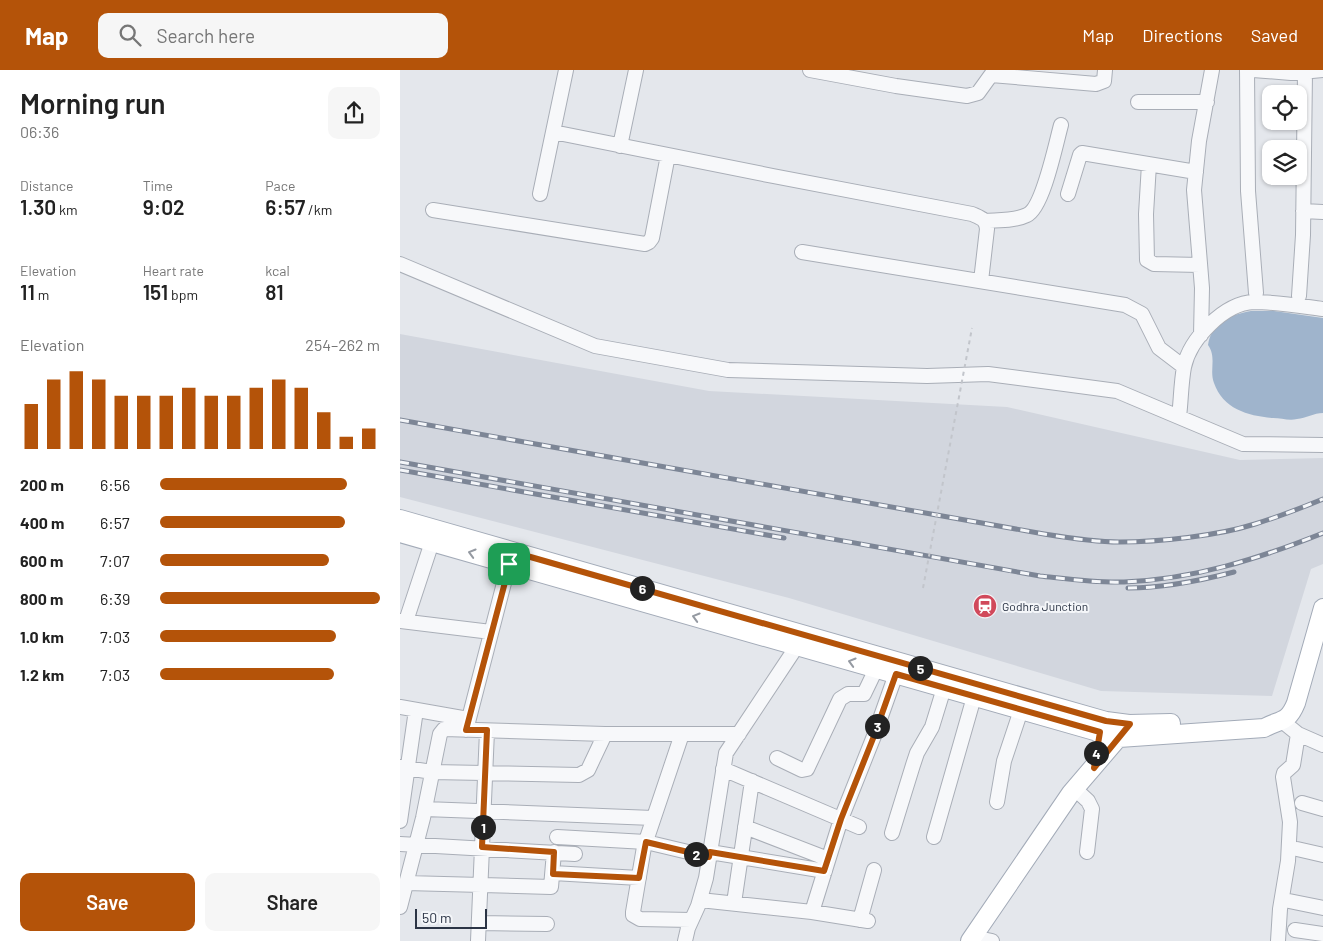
<!DOCTYPE html>
<html lang="en">
<head>
<meta charset="utf-8">
<style>
	body { margin:0; font-family:Barlow,sans-serif; background:#f6f6f6; color:#222; height:100vh; display:flex; flex-direction:column; font-size:19px; white-space:nowrap }
	* { box-sizing:border-box; margin:0 }
	p { font-size:16px; color:#767676 }
	.icon { flex:none; width:28px; height:28px; fill:none; stroke:currentColor; stroke-width:2; stroke-linecap:round; stroke-linejoin:round }
	.map { position:relative; flex:1; overflow:hidden }
	.panel { display:flex; flex-direction:column; background:#fff; width:400px }
	.panel>* { flex:none }
	.buttons { position:absolute; left:862px; top:15px; display:grid; gap:10px }
	.buttons a { display:grid; place-items:center; width:45px; height:45px; border-radius:10px; background:#fff; box-shadow:0 1px 4px #0004; font-size:25px }
	.scale { position:absolute; left:15px; bottom:12px; width:72px; box-sizing:border-box; padding-left:5px; border:2px solid #2b3445; border-top:0; font-size:14px; line-height:18px; white-space:nowrap; color:#2b3445; -webkit-text-stroke:4px #f4f6f9; paint-order:stroke }
	.pin { position:absolute; display:grid; place-items:center; width:42px; height:42px; color:#fff; margin:-21px; border-radius:10px; box-shadow:0 2px 8px #0006 }
	.km { position:absolute; width:25px; height:25px; margin:-12px; border-radius:50%; background:#222; color:#fff; font-size:14px; line-height:25px; text-align:center }
	.round { display:grid; place-items:center; flex:none; width:52px; height:52px; border-radius:10px; background:#f6f6f6 }
	.overview { display:flex; align-items:center; justify-content:space-between; height:85px; padding:0 20px }
	h1 { font-size:28px; font-weight:600; line-height:38px }
	.stats { display:grid; grid-template-columns:repeat(3,1fr); gap:8px; height:85px; padding:5px 20px }
	.stats div { display:grid; align-content:center }
	.stats b { font-size:21px; font-weight:600 }
	.stats small { font-size:14px; font-weight:400 }
	.stats p { font-size:14px }
	.chart { height:140px; padding:10px 20px }
	.chart p { display:flex; justify-content:space-between }
	.chart svg { width:100%; height:90px; margin-top:5px; stroke:#b45309; stroke-width:6 }
	.cta { display:flex; gap:10px; margin-top:auto; padding:10px 20px }
	.cta a { flex:1; height:58px; border-radius:10px; background:#b45309; color:#fff; font-size:20px; font-weight:600; line-height:58px; text-align:center }
	.cta a+a { background:#f6f6f6; color:#222 }
	ul { padding:0 20px; list-style:none; font-size:16px }
	li { display:grid; grid-template-columns:80px 60px 1fr; align-items:center; height:38px }
	li i { height:12px; border-radius:6px; background:#b45309 }
	header { display:flex; align-items:center; gap:30px; box-sizing:border-box; height:70px; padding:0 25px; background:#b45309; color:#fff }
	header strong { font-size:24px }
	nav { display:flex; gap:28px; margin-inline-start:auto; font-size:18px }
	.search { width:350px; height:45px; background:#f6f6f6; display:flex; align-items:center; gap:12px; box-sizing:border-box; padding:0 18px; border-radius:10px; color:#767676; font-size:19px }
	main { display:flex; flex:1; min-height:0 }
	.map>svg:first-child { display:block }
</style>
</head>
<body>
<header>
<strong>Map</strong>
<div class="search"><svg class="icon" aria-label="search" viewBox="0 0 24 24"><circle cx="10" cy="10" r="6"/><path d="M15 15l6 6"/></svg>Search here</div>
<nav><a>Map</a><a>Directions</a><a>Saved</a></nav>
</header>
<main>
<section class="panel">
<div class="overview"><div><h1>Morning run</h1><p>06:36</p></div><a class="round"><svg class="icon" aria-label="share" viewBox="0 0 24 24"><path d="M12 15V3M7 8l5-5 5 5M5 13v7h14v-7"/></svg></a></div>
<div class="stats">
<div><p>Distance</p><b>1.30<small> km</small></b></div>
<div><p>Time</p><b>9:02</b></div>
<div><p>Pace</p><b>6:57<small> /km</small></b></div>
</div>
<div class="stats">
<div><p>Elevation</p><b>11<small> m</small></b></div>
<div><p>Heart rate</p><b>151<small> bpm</small></b></div>
<div><p>kcal</p><b>81</b></div>
</div>
<div class="chart"><p><span>Elevation</span>254–262 m</p>
<svg viewBox="0 0 160 44" preserveAspectRatio="none"><path d="M5 44V22M15 44V10M25 44V6M35 44V10M45 44V18M55 44V18M65 44V18M75 44V14M85 44V18M95 44V18M105 44V14M115 44V10M125 44V14M135 44V26M145 44V38M155 44V34"/></svg>
</div>
<ul>
<li><b>200 m</b>6:56<i style="width:85%"></i></li>
<li><b>400 m</b>6:57<i style="width:84%"></i></li>
<li><b>600 m</b>7:07<i style="width:77%"></i></li>
<li><b>800 m</b>6:39<i style="width:100%"></i></li>
<li><b>1.0 km</b>7:03<i style="width:80%"></i></li>
<li><b>1.2 km</b>7:03<i style="width:79%"></i></li>
</ul>
<div class="cta"><a>Save</a><a>Share</a></div>
</section>
<div class="map">
<svg width="923" height="871" viewBox="0 0 923 871">
	<rect width="100%" height="100%" fill="#e4e7ec"/>
	<path fill="#d2d6de" d="M0 264 309 321 607 337 840 390 923 388V494L911 499 872 626 701 621 389 528 0 427Z"/>
	<path fill="#9fb4cc" d="M851 241H874L923 248V343C914 343 906 348 897 349 889 351 881 348 873 348 848 346 823 339 814 313 809 300 817 288 808 275 812 252 829 245 851 241Z"/>
	<g fill="none" stroke-linecap="round" stroke-linejoin="round">
		<g stroke="#a9aeb7" stroke-width="16">
			<path id="minor" d="M410 0 496 16 567 26 578 23 591 5 696 14 704 11 705 0
				M847 0 848 121 856 223
				M853 0 891 3 923 0
				M738 32H807
				M153 62 373 106 572 144C581 148 586 149 587 159L581 211
				M220 76 236 0
				M749 94 746 144 747 190 754 194 800 195
				M140 124 166 0
				M668 124 680 85 682 83 796 102
				M33 140 245 174 249 172 252 168 268 85
				M903 141 923 142
				M585 151C598 150 615 151 627 145 643 138 656 73 661 55
				M402 182 725 235 742 244 759 278 784 297
				M0 194 195 276 328 300 527 306 588 304 657 313 717 321 843 374 923 375
				M899 226 903 165 905 2
				M801 265 802 218 794 120 799 71 812 0
				M779 347C781 331 781 313 784 297 790 269 824 233 854 232 876 232 900 236 923 239
				M0 551 91 562
				M6 551 32 472
				M0 637 68 649
				M882 651 898 664 923 675
				M66 660 111 486
				M282 664 244 777 233 842V845L240 849 291 850
				M377 688 402 700 407 699 440 629 448 624H464L476 599
				M0 697 32 702 179 705 188 700 205 664
				M323 699 459 757
				M675 719 688 731 692 739 687 782
				M597 732 604 691 621 640
				M902 733 923 739
				M25 739 253 748
				M0 751 16 640
				M345 757 428 789
				M492 763 513 695 517 683 532 657 544 618
				M157 767 246 772 309 787
				M534 767 574 627
				M0 774 175 784
				M897 779 923 785
				M310 782 425 801
				M153 803 239 808
				M6 813 151 817 154 782
				M300 830 412 842 468 851
				M889 831 923 838
				M334 833 352 711
				M0 837 23 748 40 664 44 659 205 664H339
				M412 842 441 749 474 666 496 604
				M460 850 474 800
				M79 853 147 854
				M895 860 923 864
				M78 871 87 661
				M285 871 288 858 298 836 306 808 326 683 397 576 399 569
				M574 871 573 867 592 871
				M878 871 880 839 888 791 890 752 883 707 884 703 893 695 898 664"/>
		</g>
		<g stroke="#a3abb8" stroke-width="20">
			<path id="major" d="M0 449 706 651 729 654 771 653
				M0 463 719 668 864 658C881 649 888 653 896 633L923 538
				M570 871 671 723 725 660"/>
		</g>
		<use href="#minor" stroke="#f7f8fa" stroke-width="14"/>
		<use href="#major" stroke="#fff" stroke-width="18"/>
		<g stroke="#7d8696" stroke-width="5">
			<path id="rail" d="M0 350 644 464C669 468 694 472 719 472 759 472 817 466 855 454 878 447 901 438 923 429
				M0 392 640 506C668 509 696 513 724 512 795 509 858 489 923 463
				M0 400 384 468
				M728 518C763 518 799 511 834 502"/>
		</g>
		<use href="#rail" stroke="#f4f6f9" stroke-width="3" stroke-dasharray="9" stroke-linecap="butt"/>
		<path stroke="#c2c5cb" stroke-width="2" stroke-dasharray="4 4" stroke-linecap="butt" d="M523 518 572 258"/>
	</g>
	<defs><path id="oneway-chevron" d="M-2-3.5L2.5 0L-2 3.5" fill="none" stroke-width="1.6" stroke-linecap="round" stroke-linejoin="round" transform="scale(1.25)"/></defs>
	<g stroke="#959aa2">
		<use href="#oneway-chevron" transform="translate(72 483) rotate(-164)"/>
		<use href="#oneway-chevron" transform="translate(296 547) rotate(-164)"/>
		<use href="#oneway-chevron" transform="translate(452 592) rotate(-164)"/>
	</g>
	<g fill="none" stroke-linecap="round" stroke-linejoin="round">
		<g stroke="#fff" stroke-width="10">
			<path id="route" d="M113 482 706 651 730 654 694 698 700 662 496 604 474 666 441 749 424 801 310 782 309 787 246 772 239 808 153 804 154 782 82 777 87 660H66Z"/>
		</g>
		<use href="#route" stroke="#b45309" stroke-width="6"/>
	</g>
	<defs>
		<g id="station-disc" transform="scale(1.25)"><circle r="9.5" fill="#d1495b" stroke="#f4f6f9"/><path d="M-3-6H3Q5-6 5-4V2Q5 4 3 4L4.5 6H3L1.5 4h-3L-3 6H-4.5L-3 4Q-5 4-5 2V-4Q-5-6-3-6ZM-3.5-4v3h7v-3ZM-3.5 1v1.5H-2V1ZM2 1v1.5H3.5V1Z" fill="#fff"/></g>
	</defs>
	<g fill-rule="evenodd">
		<use href="#station-disc" x="585" y="536"/>
	</g>
	<g text-anchor="middle" dominant-baseline="central" stroke-width="4" stroke-linejoin="round" paint-order="stroke">
		<g font-size="12" fill="#2b3445" stroke="#f4f6f9" text-anchor="start">
			<text x="602" y="536">Godhra Junction</text>
		</g>
	</g>
</svg>
<div class="buttons">
<a><svg class="icon" aria-label="locate" viewBox="0 0 24 24"><circle cx="12" cy="12" r="6"/><path d="M12 2v4M12 18v4M2 12h4M18 12h4"/></svg></a>
<a><svg class="icon" aria-label="layers" viewBox="0 0 24 24"><path d="M12 4l9 5-9 5-9-5zM3 14l9 5 9-5"/></svg></a>
</div>
<div class="scale">50 m</div>
<div class="pin" style="left:109px;top:494px;background:#1e9e55"><svg class="icon" aria-label="arrive" viewBox="0 0 24 24"><path d="M6 21V4h12l-3 4 3 4H6"/></svg></div>
<b class="km" style="left:83px;top:757px">1</b>
<b class="km" style="left:296px;top:784px">2</b>
<b class="km" style="left:477px;top:656px">3</b>
<b class="km" style="left:696px;top:683px">4</b>
<b class="km" style="left:520px;top:598px">5</b>
<b class="km" style="left:242px;top:518px">6</b>
</div>
</main>
</body>
</html>
